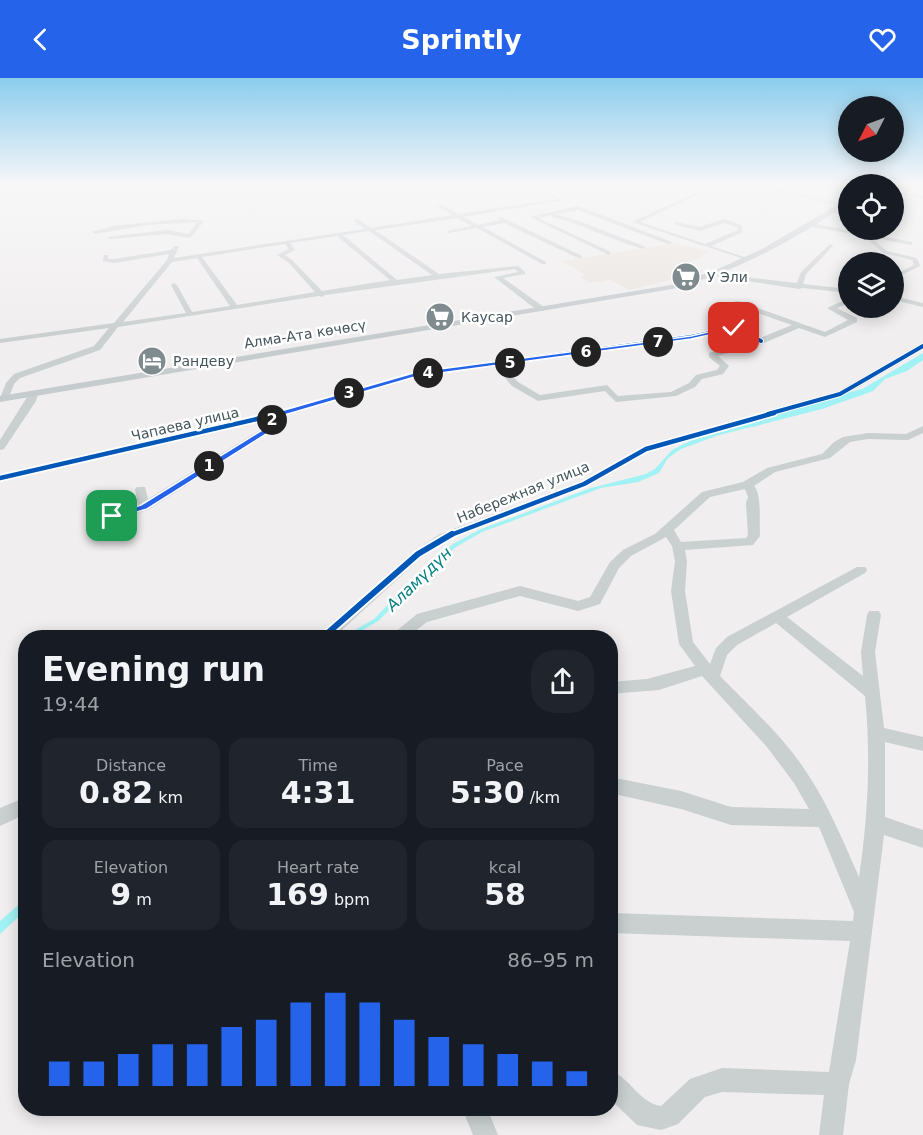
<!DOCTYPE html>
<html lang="en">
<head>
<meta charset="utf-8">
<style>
	body { margin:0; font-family:"DejaVu Sans",sans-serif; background:#20242c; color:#f1f3f6; height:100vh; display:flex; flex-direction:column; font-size:22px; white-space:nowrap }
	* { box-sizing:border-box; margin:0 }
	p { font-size:20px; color:#9ea1a6 }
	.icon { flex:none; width:33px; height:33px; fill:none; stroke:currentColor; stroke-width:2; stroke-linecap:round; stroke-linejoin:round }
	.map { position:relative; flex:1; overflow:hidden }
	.drawer { position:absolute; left:18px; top:552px; width:600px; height:486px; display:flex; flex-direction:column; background:#171b24; border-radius:24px; box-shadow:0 3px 15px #0003 }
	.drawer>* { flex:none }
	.needle { width:39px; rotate:228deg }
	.controls { position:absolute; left:838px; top:18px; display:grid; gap:12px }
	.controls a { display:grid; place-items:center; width:66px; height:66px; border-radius:50%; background:#171b24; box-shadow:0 3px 15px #0003; font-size:30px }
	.pin { position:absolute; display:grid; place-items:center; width:51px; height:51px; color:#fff; margin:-26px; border-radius:12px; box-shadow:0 3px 9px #0006 }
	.km { position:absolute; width:30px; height:30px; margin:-15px; border-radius:50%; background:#222; color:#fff; font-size:16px; line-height:30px; text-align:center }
	.round { display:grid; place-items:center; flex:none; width:63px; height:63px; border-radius:24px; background:#20242c }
	.overview { display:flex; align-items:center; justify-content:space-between; height:102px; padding:0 24px }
	h1 { font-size:33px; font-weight:700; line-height:45px }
	.figures { display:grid; grid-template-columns:repeat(3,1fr); gap:9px; height:102px; padding:6px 24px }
	.figures div { display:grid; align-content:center; border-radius:15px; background:#20242c; text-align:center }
	.figures b { font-size:30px; font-weight:700 }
	.figures small { font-size:16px; font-weight:400 }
	.figures p { font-size:16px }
	.chart { height:168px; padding:12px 24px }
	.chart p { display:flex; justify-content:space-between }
	.chart svg { width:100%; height:108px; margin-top:6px; stroke:#2563eb; stroke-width:6 }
	header { display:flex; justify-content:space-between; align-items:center; height:78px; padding:0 24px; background:#2563eb; color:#fff; font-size:27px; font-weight:700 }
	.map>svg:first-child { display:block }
</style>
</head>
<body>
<header><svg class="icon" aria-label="back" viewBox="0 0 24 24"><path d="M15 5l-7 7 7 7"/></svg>Sprintly<svg class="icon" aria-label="heart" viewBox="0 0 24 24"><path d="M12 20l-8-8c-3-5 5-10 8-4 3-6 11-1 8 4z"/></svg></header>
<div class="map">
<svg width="923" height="1057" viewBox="0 0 923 1057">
	<rect width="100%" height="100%" fill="#f0eeef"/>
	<path fill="#eae4de" d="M675 165 709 174 687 186 703 194 629 212 610 202 590 205 580 198 585 197 563 183Z"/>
	<path fill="#a0f2f4" d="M923 275V282L907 293 885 301 873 313 822 331 719 357 681 371 668 380 659 395 638 404 601 410 482 454 456 469 439 484 378 543 351 559H343L374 541 422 492 453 466 479 452 591 410 646 396 655 391 672 372 690 363 764 341 801 334 859 313Z
		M25 821V833L0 856V843Z"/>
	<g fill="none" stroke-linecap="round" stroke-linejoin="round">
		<path fill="#a0f2f4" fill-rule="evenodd" d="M861 311 866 314 865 316 753 349 747 345Z"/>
		<path fill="#cacfd0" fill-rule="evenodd" d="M713 107H718L640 144 705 166 738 152 737 149 724 145 700 153 673 146 676 144 700 149 724 141 741 147 743 154 711 168 747 180V182L632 144Z
			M753 107H760L843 127 841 128Z
			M827 107H849V109L829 108Z
			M542 113 564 122 463 139 478 147 500 142 496 140 501 139 582 178V180H578L504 145 483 149 546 184V186H542L477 150 448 155V153L472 148 457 140 375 152 439 196 518 188 525 194V196L503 200 544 229V233H538L494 199 518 194 515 191 325 217 322 219 319 218 118 249 100 272 20 300 14 306 8 322 0 320 6 305 14 296 94 268 109 250 0 265V261L114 245 167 182 169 176 114 185 103 183 104 177H108V181H114L171 172 175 168H179L174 180 365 151 354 143 356 140 371 150 453 137 438 129 440 126 459 136 557 121 542 115ZM369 153 432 197 397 202 343 157ZM337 158 390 202 322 213 292 182 285 177 295 172 290 165ZM285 166 289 171 277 177 288 184 315 214 237 227 202 179ZM197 180 230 228 192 234 177 207 174 205 171 207 186 235 123 244 172 184Z
			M894 113 923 118V120L894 115Z
			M578 128 672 164 673 165 668 166 578 132 538 140 611 174 609 177 530 139Z
			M554 136 579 143 646 169 643 171C612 163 584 146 552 139Z
			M182 141 204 143 190 160 167 156 110 161 107 159 167 152 189 156 197 144 147 147 95 156 92 154 113 148Z
			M810 145 913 164 911 167 870 159 887 173 917 180 920 188 894 201V197L914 187 912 182 883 175 864 158 808 148Z
			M830 166 833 168 806 196 803 206 849 211V215L802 210 799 211 708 197 711 195 797 205 801 194Z
			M894 218 923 225V229L894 222Z
			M849 220V225L837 230 857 240V244L825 259 799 250 764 265 718 278 729 288 723 296 702 301 695 309 676 318 616 324 605 313 538 323 512 308 495 288 418 298 275 340 281 346 279 348 148 432 112 442 106 438 108 435 138 427 135 411 137 409H145L148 421 270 346 267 342 0 403V397L267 337 417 293 691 257 734 248 760 260 792 247 735 227V223H738L825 254 848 242 827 230ZM733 252 753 262 709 275V279L720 288 717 292 696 297 689 305 671 314 618 318 607 307 540 317 518 304 503 287 691 261Z
			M923 266V271L843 318 650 373 588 408 448 462 422 479 333 560H315L414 473 440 456 580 404 642 369 837 314Z
			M31 313 38 315 36 323 4 371 0 372V362Z
			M923 348V355L908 362 868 361 850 364 830 380 775 394 754 408C762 416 759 445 760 458L753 467 685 472 687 483 685 513 693 564 710 586 716 570 727 559 857 489H865L867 492 865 495 787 539 863 598 861 574 867 537 869 533H879L881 537 875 574 884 650 923 659V673L885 664V739L923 752V770L884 757 856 982 849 1006 843 1057H819L824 1017 722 1014 705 1019 678 1046 661 1052 637 1047 610 1021V992C630 1000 640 1025 661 1028L690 1001 722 990 829 994 850 863 610 855V835L853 843 854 834 819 749 731 747 681 731 610 715V699L681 713 731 729 809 731 794 705 767 669 702 598 659 612 610 616V604L647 601 695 588 679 566 671 513 675 483 672 468 666 459 631 478 619 490 600 526 578 533 520 518 427 544 406 560H388L417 536 520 508 578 523 590 519 610 484 623 472 655 456 702 414 743 404 767 390 822 376 834 364 843 359 868 355 906 356ZM745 411 748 419 746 425 748 457 746 460 681 464 674 452 710 419ZM776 545 865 618C871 679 868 739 859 799 843 763 829 728 807 695 784 659 750 629 720 598L727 577 737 567Z
			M26 719V736L0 748V730Z
			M462 1030H487L498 1057H473Z"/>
		<path fill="#c6cbce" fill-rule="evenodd" d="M849 120V125C794 162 736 194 672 211L0 324V318L671 207 716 192 762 171Z"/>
		<g stroke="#fff" stroke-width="6">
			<path id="cycleway-far2" d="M278 336 417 296 691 259 734 250 761 263
				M768 336 840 316 923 268"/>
		</g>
		<g stroke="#fff" stroke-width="8">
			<path id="cycleway-far1" d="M0 400 283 335
				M448 458 584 406 646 371 774 335"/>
		</g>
		<g stroke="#fff" stroke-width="10">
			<path id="cycleway" d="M322 560 418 476 452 456"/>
		</g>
		<use href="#cycleway-far2" stroke="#0057b8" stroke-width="4"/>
		<use href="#cycleway-far1" stroke="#0057b8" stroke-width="4.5"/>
		<use href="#cycleway" stroke="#0057b8" stroke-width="6"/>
	</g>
	<linearGradient id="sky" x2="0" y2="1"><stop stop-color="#8bcded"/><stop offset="0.42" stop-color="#f8f7f8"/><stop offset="1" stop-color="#f8f7f8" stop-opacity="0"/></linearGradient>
	<rect width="923" height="255" fill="url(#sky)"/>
	<path fill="#2563eb" stroke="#fff" stroke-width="1.5" d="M734 248 736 251 691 261 418 298 274 340 279 348 147 431 112 441 108 438 141 427 272 346 267 337 417 294 691 258Z"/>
	<defs>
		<g id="supermarket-disc" transform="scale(1.5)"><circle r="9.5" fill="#808b90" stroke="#fff"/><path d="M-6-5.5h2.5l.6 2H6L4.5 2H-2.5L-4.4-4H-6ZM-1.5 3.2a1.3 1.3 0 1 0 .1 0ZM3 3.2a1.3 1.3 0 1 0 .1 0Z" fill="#fff"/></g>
		<g id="hotel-disc" transform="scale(1.5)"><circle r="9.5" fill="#808b90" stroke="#fff"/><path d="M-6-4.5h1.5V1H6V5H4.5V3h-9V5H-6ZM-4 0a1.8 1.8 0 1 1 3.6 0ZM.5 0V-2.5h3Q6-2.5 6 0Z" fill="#fff"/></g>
	</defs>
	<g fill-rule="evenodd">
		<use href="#supermarket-disc" x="686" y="199"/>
		<use href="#supermarket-disc" x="440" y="239"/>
		<use href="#hotel-disc" x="152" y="283"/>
	</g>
	<g text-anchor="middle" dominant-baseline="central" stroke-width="5" stroke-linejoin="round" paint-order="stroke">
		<g font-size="14" fill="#44565d" stroke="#fff" text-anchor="start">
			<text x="707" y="199">У Эли</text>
			<text x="461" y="239">Каусар</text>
			<text x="173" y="283">Рандеву</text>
		</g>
		<g font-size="14" fill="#44565d" stroke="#fff">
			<text transform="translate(305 256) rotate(-9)">Алма-Ата көчөсү</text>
			<text transform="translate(185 346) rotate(-13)">Чапаева улица</text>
			<text transform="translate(523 414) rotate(-22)">Набережная улица</text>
		</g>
		<g font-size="16" font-style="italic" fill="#058083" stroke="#fff">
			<text transform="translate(419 501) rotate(-44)">Аламүдүн</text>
		</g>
	</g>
</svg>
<div class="controls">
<a><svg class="needle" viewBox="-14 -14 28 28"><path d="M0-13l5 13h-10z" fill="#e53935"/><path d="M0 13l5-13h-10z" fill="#9ea1a6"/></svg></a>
<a><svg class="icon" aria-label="locate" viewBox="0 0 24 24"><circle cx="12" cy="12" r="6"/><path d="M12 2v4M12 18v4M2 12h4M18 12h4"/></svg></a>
<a><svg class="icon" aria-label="layers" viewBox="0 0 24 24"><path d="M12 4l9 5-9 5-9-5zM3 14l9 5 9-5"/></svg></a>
</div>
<div class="pin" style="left:112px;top:438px;background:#1e9e55"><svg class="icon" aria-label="arrive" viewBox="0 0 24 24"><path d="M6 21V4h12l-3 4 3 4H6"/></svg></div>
<div class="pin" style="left:734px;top:250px;background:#d93025"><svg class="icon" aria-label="check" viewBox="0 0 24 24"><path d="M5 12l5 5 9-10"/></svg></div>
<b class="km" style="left:209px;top:388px">1</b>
<b class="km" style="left:272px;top:342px">2</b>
<b class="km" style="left:349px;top:315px">3</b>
<b class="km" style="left:428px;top:295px">4</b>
<b class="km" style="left:510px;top:285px">5</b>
<b class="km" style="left:586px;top:274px">6</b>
<b class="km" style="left:658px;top:264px">7</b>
<section class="drawer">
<div class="overview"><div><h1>Evening run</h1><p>19:44</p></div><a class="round"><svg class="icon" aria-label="share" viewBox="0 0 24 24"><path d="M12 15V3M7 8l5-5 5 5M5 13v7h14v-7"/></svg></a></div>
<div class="figures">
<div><p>Distance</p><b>0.82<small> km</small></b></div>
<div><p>Time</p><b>4:31</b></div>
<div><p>Pace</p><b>5:30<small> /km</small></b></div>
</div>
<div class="figures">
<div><p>Elevation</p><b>9<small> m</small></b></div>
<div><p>Heart rate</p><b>169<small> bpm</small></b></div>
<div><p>kcal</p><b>58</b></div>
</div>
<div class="chart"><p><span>Elevation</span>86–95 m</p>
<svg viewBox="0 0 160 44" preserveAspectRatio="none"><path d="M5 44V34M15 44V34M25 44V31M35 44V27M45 44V27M55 44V20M65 44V17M75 44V10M85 44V6M95 44V10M105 44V17M115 44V24M125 44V27M135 44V31M145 44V34M155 44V38"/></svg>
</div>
</section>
</div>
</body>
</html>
